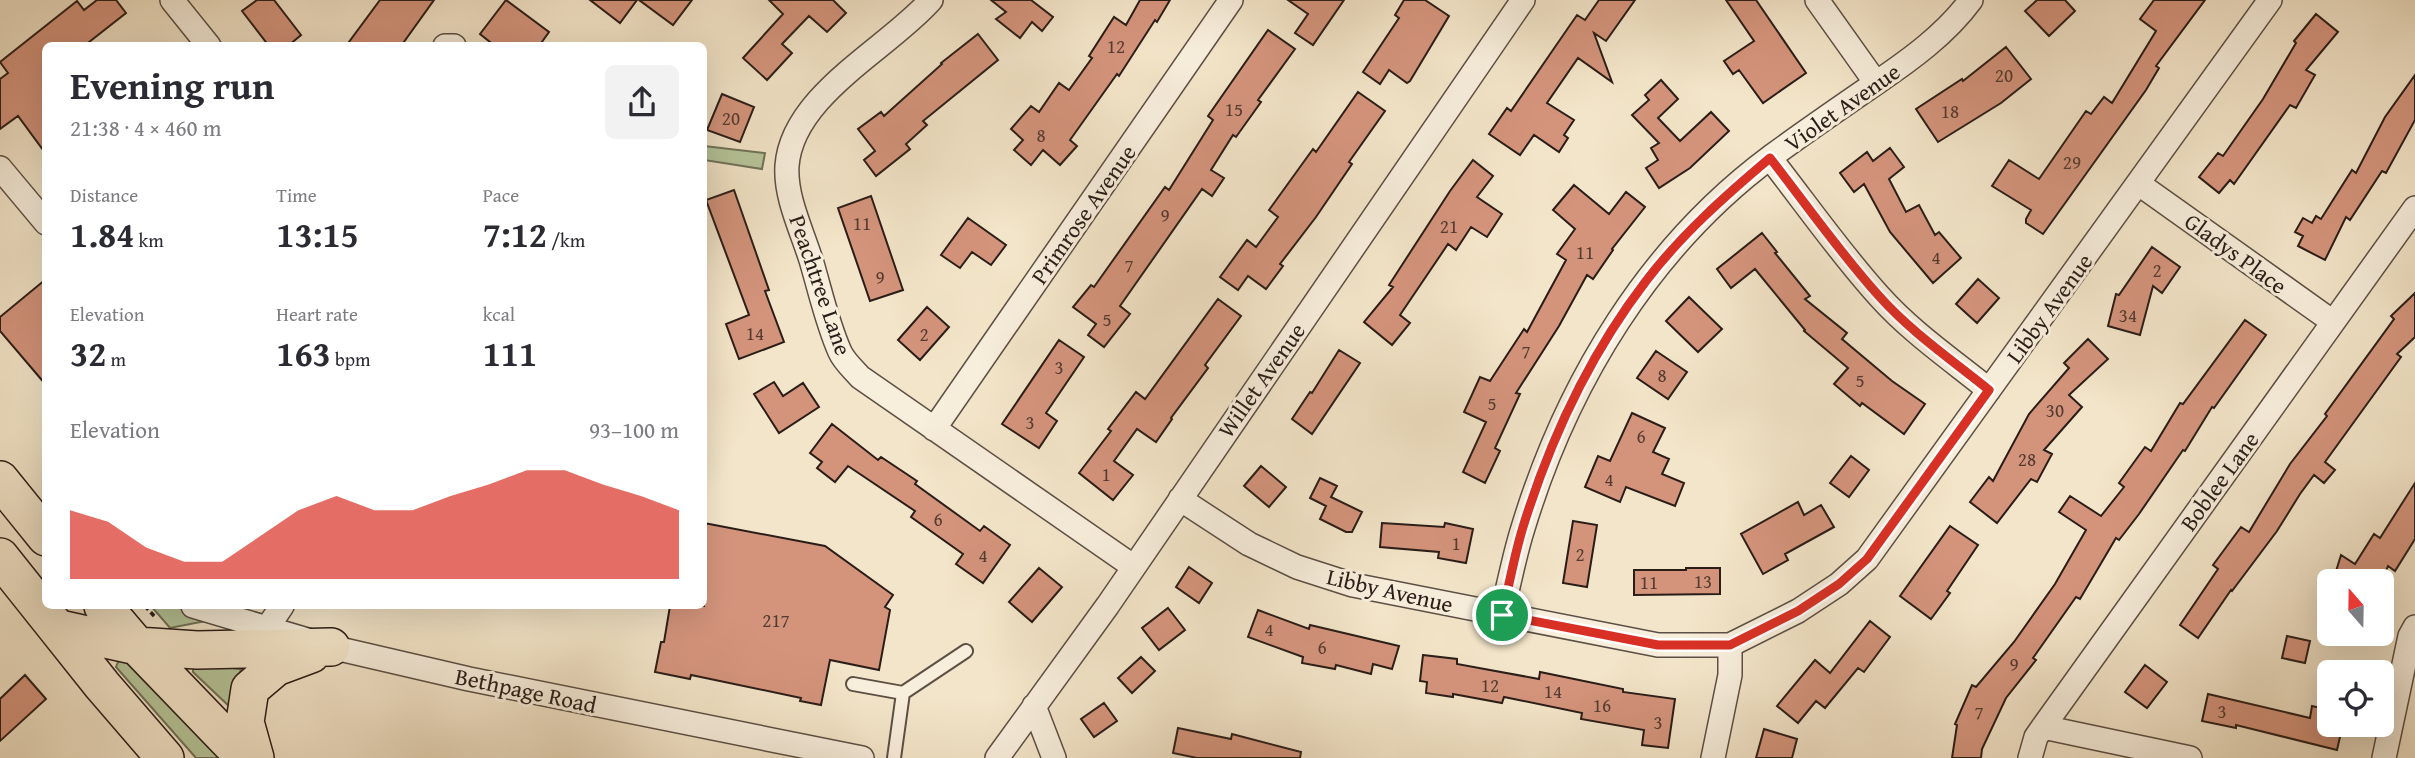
<!DOCTYPE html>
<html lang="en">
<head>
<meta charset="utf-8">
<style>
	body { margin:0; font-family:"Gentium Book Plus",serif; background:#f2f2f3; color:#2b2b33; height:100vh; display:flex; flex-direction:column; font-size:26px; white-space:nowrap }
	* { box-sizing:border-box; margin:0 }
	p { font-size:23px; color:#7c7c81 }
	.icon { flex:none; width:38px; height:38px; fill:none; stroke:currentColor; stroke-width:2; stroke-linecap:round; stroke-linejoin:round }
	.map { position:relative; flex:1; overflow:hidden }
	.sheet { position:absolute; left:42px; top:42px; width:665px; height:567px; display:flex; flex-direction:column; background:#fff; border-radius:10px; box-shadow:0 7px 28px #0002 }
	.sheet>* { flex:none }
	.needle { width:46px; rotate:340deg }
	.tools { position:absolute; left:2317px; top:569px; display:grid; gap:14px }
	.tools a { display:grid; place-items:center; width:77px; height:77px; border-radius:10px; background:#fff; box-shadow:0 7px 28px #0002; font-size:35px }
	.pin { position:absolute; display:grid; place-items:center; width:60px; height:60px; color:#fff; margin:-30px; border:4px solid #fff; border-radius:50%; box-shadow:0 2px 7px #0007 }
	.round { display:grid; place-items:center; flex:none; width:74px; height:74px; border-radius:10px; background:#f2f2f3 }
	.overview { display:flex; align-items:center; justify-content:space-between; height:119px; padding:0 28px }
	h1 { font-size:38px; font-weight:700; line-height:52px }
	.figures { display:grid; grid-template-columns:repeat(3,1fr); gap:10px; height:119px; padding:7px 28px }
	.figures div { display:grid; align-content:center }
	.figures b { font-size:35px; font-weight:700 }
	.figures small { font-size:19px; font-weight:400 }
	.figures p { font-size:19px }
	.chart { height:196px; padding:14px 28px }
	.chart p { display:flex; justify-content:space-between }
	.chart svg { width:100%; height:126px; margin-top:7px; fill:#d93025; opacity:.7 }
	.map>svg:first-child { display:block }
</style>
</head>
<body>
<div class="map">
<svg width="2415" height="758" viewBox="0 0 2415 758">
	<rect width="100%" height="100%" fill="#f3e5c9"/>
	<filter id="stains"><feTurbulence type="fractalNoise" baseFrequency=".00286" numOctaves="4"/><feColorMatrix values="0 0 0 0 .2 0 0 0 0 .09 0 0 0 0 .02 0 0 0 .5 -.17"/></filter>
	<radialGradient id="worn" r=".72"><stop offset=".6" stop-color="#630" stop-opacity="0"/><stop offset="1" stop-color="#630" stop-opacity=".3"/></radialGradient>
	<path fill="#b6c69a" stroke="#707259" stroke-width="2" d="M704 146 765 153 762 169 704 160Z
		M151 606H172L206 612V621L170 628Z
		M120 657 127 660 222 758H196L116 667Z
		M198 664 241 669 231 708 193 672V665Z"/>
	<path fill="#d4947c" stroke="#2a1d18" stroke-width="2" d="M97 0H116L126 13 84 46H46V154L18 116 0 129V79L8 73 0 62 77 1 84 10Z
		M257 0H274L301 35 288 46H269L242 11Z
		M380 0H434L401 46H346Z
		M506 0 549 32 539 46H495L480 34Z
		M590 0H637L620 23Z
		M639 0H692L673 25Z
		M769 0H833L846 13 827 32 809 16 782 44 792 53 767 80 743 58 783 14Z
		M991 0H1031L1053 17 1042 31 1032 22 1020 38 996 19 1006 12Z
		M1140 0H1170L1157 22 1155 20 1119 76 1117 74 1070 140 1077 146 1060 165 1043 150 1031 165 1014 150 1023 140 1011 129 1031 106 1039 112 1059 83 1069 90 1092 58 1089 56 1114 17 1126 25Z
		M1288 0H1344L1313 45 1295 33 1308 14Z
		M1404 0H1425L1449 16 1410 81 1407 83 1389 70 1380 84 1363 72 1399 18 1395 15Z
		M1599 0H1635L1606 41 1594 33 1612 82 1578 58 1547 103 1574 120 1564 135 1568 138 1559 152 1534 135 1520 155 1489 134 1507 108 1511 111 1577 15 1585 20Z
		M1726 0H1756L1806 73 1763 103 1739 70 1733 74 1724 61 1754 41Z
		M2037 0H2065L2075 11 2049 36 2025 11Z
		M2154 0H2205L2156 66 2159 68 2146 90 2043 234 2026 223V219L2031 210 1992 186 2009 160 2039 179 2086 111 2091 114 2104 97 2112 103 2156 31 2140 19Z
		M2316 14 2338 32 2306 70 2315 75 2296 108 2290 105 2234 184 2230 180 2219 193 2199 177 2218 153 2223 156 2263 99 2296 43 2294 41Z
		M1268 30 1295 49 1258 100 1261 102 1236 137 1233 135 1211 170 1224 178 1212 196 1202 189 1120 306 1130 314 1104 347 1088 335 1096 324 1073 307 1091 285 1094 287 1165 187 1169 190 1213 120 1208 116Z
		M978 34 998 60 923 121 927 125 906 144 910 149 876 176 864 160 875 151 858 129 881 112 884 116 942 64 941 63Z
		M2006 47 2031 79 2001 103 1938 142 1916 109 1962 79 1963 81Z
		M2415 75V120L2386 173 2382 171 2350 220 2346 217 2325 260 2298 246 2303 236 2295 232 2303 218 2312 223 2316 216 2321 219 2352 170 2356 173 2385 117Z
		M1661 80 1678 99 1658 118 1680 141 1711 112 1729 131 1690 168 1659 188 1646 168 1658 160 1651 148 1659 143 1632 115 1649 100 1645 95Z
		M1358 92 1385 111 1349 162 1352 164 1316 217 1280 264 1283 266 1266 289 1248 276 1238 290 1220 277 1247 240 1256 247 1278 217 1269 210 1313 149 1316 152Z
		M722 94 754 107 740 142 707 130Z
		M1890 148 1904 167 1889 179 1906 212 1919 205 1935 235 1939 232 1961 258 1933 283 1890 232 1864 184 1854 192 1840 173 1867 152 1873 161Z
		M1473 160 1493 176 1477 197 1502 214 1487 237 1471 227 1456 250 1448 244 1400 315 1410 323 1392 345 1364 322 1393 287 1389 285 1450 191Z
		M1574 185 1609 214 1626 192 1645 207 1612 249 1613 250 1593 279 1587 275 1559 326 1516 393 1520 394 1495 448 1500 451 1485 483 1463 472 1486 422 1464 412 1480 377 1490 381 1524 329 1527 332 1566 260 1557 254 1575 229 1553 210Z
		M734 190 769 290 765 291 784 342 739 359 726 324 749 315 706 200Z
		M871 196 903 290 870 301 838 208Z
		M968 218 1006 245 991 265 972 252 960 268 941 255Z
		M1762 233 1777 252 1775 253 1810 296 1805 299 1847 333 1842 339 1892 381 1925 404 1904 434 1862 403 1860 406 1834 384 1848 368 1804 331 1805 330 1755 269 1731 288 1717 269Z
		M2152 247 2180 267 2162 293 2153 286 2140 335 2108 326 2116 294 2119 295Z
		M46 279V385L0 331V317Z
		M1978 279 1999 298 1977 323 1956 304Z
		M2415 293V337L2397 354 2401 357 2325 462 2335 470 2324 483 2314 475 2300 494 2277 531 2232 591 2231 590 2198 638 2180 625 2218 569 2213 565 2241 527 2249 532 2290 464 2327 416 2325 414 2394 319 2391 316Z
		M1689 297 1722 329 1698 352 1666 321Z
		M1218 299 1241 316 1205 365 1208 368 1171 418 1172 419 1156 442 1137 429 1114 461 1133 475 1113 500 1079 473 1111 431 1108 429 1136 392 1145 399Z
		M927 307 949 327 920 360 898 340Z
		M2245 320 2266 335 2214 408 2212 407 2185 451 2183 450 2139 514 2119 540 2116 538 2080 599 2076 597 2033 658 2036 660 2006 698 1982 749 1981 758H1952L1957 725 1955 724 1972 685 1976 687 2014 642 2055 584 2086 530 2059 512 2070 496 2101 516 2124 487 2119 483 2145 447 2151 451 2180 403 2183 404Z
		M2088 339 2108 359 2069 395 2082 407 2044 450 2052 454 2037 482 2031 479 1997 523 1970 502 1989 477 1993 481 2029 414 2069 368 2064 363Z
		M1059 340 1084 357 1046 413 1057 421 1039 448 1002 424Z
		M1339 350 1360 363 1312 434 1292 419 1310 392 1312 393Z
		M1656 351 1687 372 1668 399 1637 378Z
		M774 382 783 396 803 383 819 407 779 433 754 394Z
		M1632 413 1665 428 1653 452 1669 459 1662 474 1684 483 1675 506 1626 487 1620 502 1585 487 1598 456 1610 461Z
		M832 424 878 460 881 457 917 481 915 484 980 531 984 526 1010 545 983 583 956 564 963 554 911 517 915 511 848 466 835 482 817 468 822 462 810 453Z
		M1851 456 1869 470 1849 497 1830 483Z
		M1261 466 1286 487 1269 507 1244 486Z
		M1320 478 1337 486 1331 497 1362 512 1352 532H1346L1320 519 1326 506 1310 498Z
		M2415 483V539L2395 571 2388 566 2382 581H2333L2341 555 2355 564 2374 534 2380 538Z
		M1798 502 1804 515 1821 505 1834 527 1785 554 1788 560 1763 574 1741 534Z
		M1573 521 1597 525 1587 587 1563 583Z
		M704 523 825 546 893 595 885 607 890 610 879 670 830 660 821 705 800 701 801 698 691 675 690 679 655 672 661 642H664L670 606H704Z
		M1382 523 1444 527 1445 523 1473 529 1466 563 1438 558 1439 552 1380 547Z
		M1950 526 1978 545 1947 591 1950 593 1931 619 1900 596Z
		M1189 567 1212 583 1199 603 1176 587Z
		M1039 568 1062 587 1032 622 1009 602Z
		M1686 568H1720V594L1634 595V570H1686Z
		M1168 608 1185 630 1159 650 1142 628Z
		M1258 610 1309 629 1310 625 1399 646 1392 669 1373 664 1371 674 1336 665 1335 669 1302 663 1303 657 1248 637Z
		M1870 621 1890 637 1864 672 1858 668 1825 708 1816 701 1798 723 1777 706 1815 660 1830 673Z
		M2287 636 2310 641 2305 663 2282 658Z
		M1423 655 1457 659V664L1539 679 1540 672 1623 689V692L1675 699 1668 748 1642 745 1644 730 1581 719 1582 713 1504 697 1502 703 1453 694V697L1426 693 1427 682 1420 681Z
		M1141 657 1155 671 1132 693 1118 678Z
		M2145 665 2167 682 2147 708 2125 692Z
		M25 675 46 699 0 741V699Z
		M2208 694 2310 718 2312 706 2329 710V724H2343L2337 750 2236 725V728L2202 721Z
		M1104 703 1117 721 1094 737 1081 719Z
		M1178 728 1231 739 1232 734 1301 752 1300 758H1197L1173 753Z
		M1764 729 1797 739 1792 758H1756Z"/>
	<g fill="none" stroke-linecap="round" stroke-linejoin="round">
		<g stroke="#5c4f44" stroke-width="16">
			<path id="service" d="M853 684 903 693 894 758
				M903 693 966 651"/>
		</g>
		<g stroke="#5c4f44" stroke-width="26">
			<path id="minor" d="M172 0 209 46
				M931 0C888 49 792 95 787 166 785 197 802 231 811 260 820 290 827 323 840 352 844 361 853 369 860 377L1134 567
				M1817 0 1876 83
				M445 46H454
				M1770 158C1806 204 1840 253 1879 296 1911 332 1952 360 1989 390
				M0 168 46 223
				M2139 184 2333 322
				M934 429 1231 0
				M1180 499 1249 544 1297 567 1353 585 1658 645H1730L1798 611 1839 584 1867 559 2270 0
				M193 606 331 647 469 679 862 758
				M1501 615C1509 586 1514 556 1523 528 1567 383 1649 247 1772 156 1806 131 1841 107 1876 83 1910 60 1946 34 1971 0
				M259 640 282 606
				M1034 706 1054 758
				M2043 727 2190 758
				M997 758 1108 605 1523 0
				M1713 758 1730 675V645
				M2030 758 2036 737 2043 727 2415 208
				M2384 758 2410 636 2415 627"/>
		</g>
		<g stroke="#2a1d18" stroke-width="40">
			<path id="primary" d="M0 480 46 537
				M0 557 102 685 165 758
				M103 606 137 646 245 758
				M60 629 137 646 197 650 331 647
				M255 758 245 722 250 689 276 667 311 654"/>
		</g>
		<path stroke="#2a1d18" stroke-width="3.5" stroke-dasharray="5 3.5" stroke-linecap="butt" d="M145 606 155 617"/>
		<use href="#service" stroke="#f7eedc" stroke-width="12"/>
		<use href="#minor" stroke="#f7eedc" stroke-width="23"/>
		<use href="#primary" stroke="#f3e5c9" stroke-width="37"/>
	</g>
	<g fill="none" stroke-linecap="round" stroke-linejoin="round">
		<g stroke="#fff" stroke-width="14">
			<path id="route" d="M1770 158C1806 204 1840 253 1879 296 1911 332 1952 360 1989 390L1867 559 1839 584 1798 611 1730 645H1658L1502 615C1509 586 1514 556 1523 527 1550 440 1590 354 1646 281 1681 235 1726 195 1770 158Z"/>
		</g>
		<use href="#route" stroke="#d93025" stroke-width="9"/>
	</g>
	<g text-anchor="middle" dominant-baseline="central" stroke-width="6" stroke-linejoin="round" paint-order="stroke">
		<g font-size="19" fill="#543b31">
			<text x="1116" y="46">12</text>
			<text x="2004" y="75">20</text>
			<text x="1234" y="109">15</text>
			<text x="1950" y="111">18</text>
			<text x="731" y="118">20</text>
			<text x="1041" y="135">8</text>
			<text x="2072" y="162">29</text>
			<text x="1165" y="215">9</text>
			<text x="862" y="223">11</text>
			<text x="1449" y="226">21</text>
			<text x="1585" y="252">11</text>
			<text x="1936" y="257">4</text>
			<text x="1129" y="265">7</text>
			<text x="2157" y="270">2</text>
			<text x="880" y="277">9</text>
			<text x="2128" y="315">34</text>
			<text x="1107" y="319">5</text>
			<text x="755" y="333">14</text>
			<text x="924" y="334">2</text>
			<text x="1526" y="351">7</text>
			<text x="1059" y="367">3</text>
			<text x="1662" y="375">8</text>
			<text x="1860" y="380">5</text>
			<text x="1492" y="403">5</text>
			<text x="2055" y="410">30</text>
			<text x="1030" y="422">3</text>
			<text x="1641" y="436">6</text>
			<text x="2027" y="459">28</text>
			<text x="1106" y="474">1</text>
			<text x="1609" y="479">4</text>
			<text x="938" y="519">6</text>
			<text x="1456" y="543">1</text>
			<text x="1580" y="554">2</text>
			<text x="983" y="555">4</text>
			<text x="1703" y="581">13</text>
			<text x="1649" y="582">11</text>
			<text x="776" y="620">217</text>
			<text x="1269" y="629">4</text>
			<text x="1322" y="647">6</text>
			<text x="2014" y="664">9</text>
			<text x="1490" y="685">12</text>
			<text x="1553" y="691">14</text>
			<text x="1602" y="705">16</text>
			<text x="2222" y="711">3</text>
			<text x="1979" y="712">7</text>
			<text x="1658" y="722">3</text>
		</g>
		<g font-size="23" fill="#2a1d18" stroke="#f7eedc">
			<text transform="translate(1842 107) rotate(-35)">Violet Avenue</text>
			<text transform="translate(1083 214) rotate(-55)">Primrose Avenue</text>
			<text transform="translate(2236 253) rotate(36)">Gladys Place</text>
			<text transform="translate(821 285) rotate(71)">Peachtree Lane</text>
			<text transform="translate(2049 308) rotate(-54)">Libby Avenue</text>
			<text transform="translate(1261 380) rotate(-55)">Willet Avenue</text>
			<text transform="translate(2219 481) rotate(-54)">Boblee Lane</text>
			<text transform="translate(1390 590) rotate(13)">Libby Avenue</text>
			<text transform="translate(526 690) rotate(12)">Bethpage Road</text>
		</g>
	</g>
	<rect width="100%" height="100%" filter="url(#stains)"/>
	<rect width="100%" height="100%" fill="url(#worn)"/>
</svg>
<div class="tools">
<a><svg class="needle" viewBox="-14 -14 28 28"><path d="M0-13l5 13h-10z" fill="#e53935"/><path d="M0 13l5-13h-10z" fill="#7c7c81"/></svg></a>
<a><svg class="icon" aria-label="locate" viewBox="0 0 24 24"><circle cx="12" cy="12" r="6"/><path d="M12 2v4M12 18v4M2 12h4M18 12h4"/></svg></a>
</div>
<div class="pin" style="left:1502px;top:615px;background:#1e9e55"><svg class="icon" aria-label="arrive" viewBox="0 0 24 24"><path d="M6 21V4h12l-3 4 3 4H6"/></svg></div>
<section class="sheet">
<div class="overview"><div><h1>Evening run</h1><p>21:38 · 4 × 460 m</p></div><a class="round"><svg class="icon" aria-label="share" viewBox="0 0 24 24"><path d="M12 15V3M7 8l5-5 5 5M5 13v7h14v-7"/></svg></a></div>
<div class="figures">
<div><p>Distance</p><b>1.84<small> km</small></b></div>
<div><p>Time</p><b>13:15</b></div>
<div><p>Pace</p><b>7:12<small> /km</small></b></div>
</div>
<div class="figures">
<div><p>Elevation</p><b>32<small> m</small></b></div>
<div><p>Heart rate</p><b>163<small> bpm</small></b></div>
<div><p>kcal</p><b>111</b></div>
</div>
<div class="chart"><p><span>Elevation</span>93–100 m</p>
<svg viewBox="0 0 160 44" preserveAspectRatio="none"><path d="M0 44V20L10 24L20 33L30 38L40 38L50 29L60 20L70 15L80 20L90 20L100 15L110 11L120 6L130 6L140 11L150 15L160 20V44z"/></svg>
</div>
</section>
</div>
</body>
</html>
